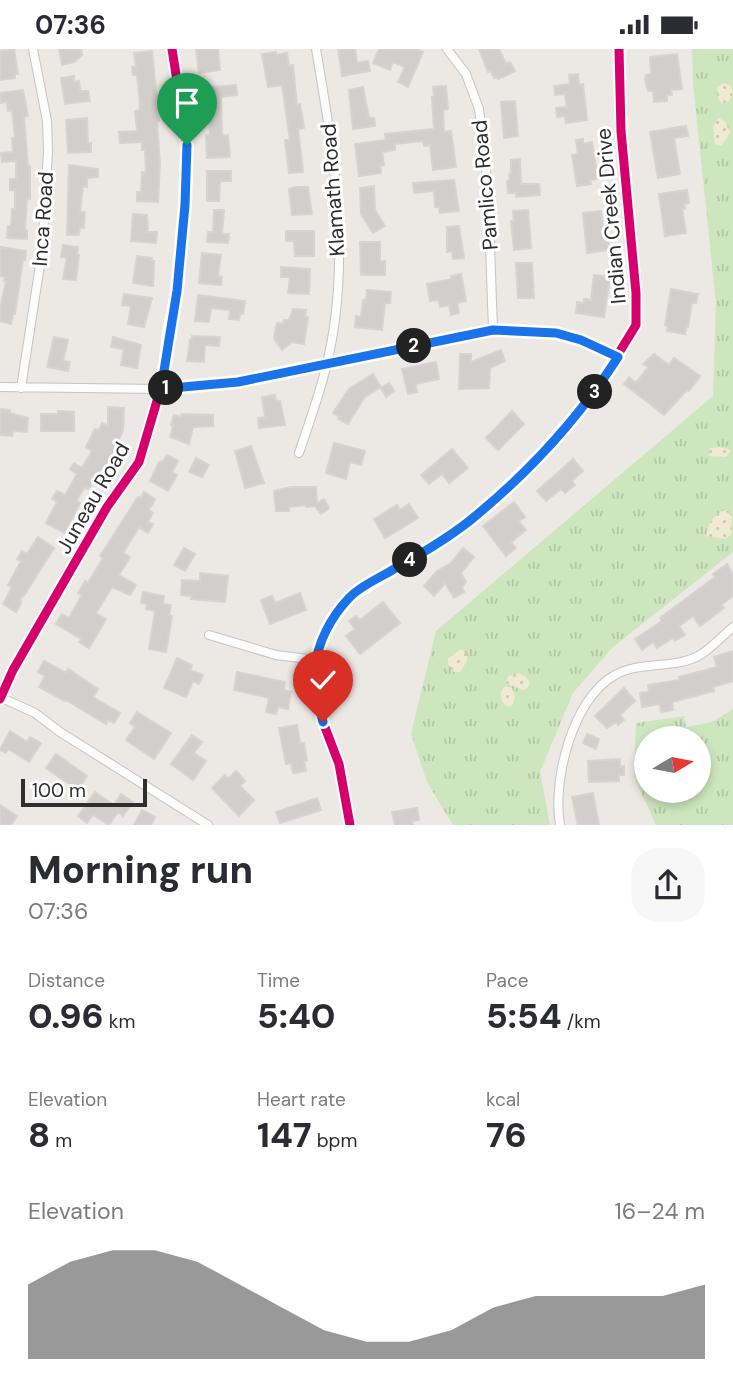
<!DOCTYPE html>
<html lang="en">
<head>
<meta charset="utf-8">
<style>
	body { margin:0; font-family:"DM Sans",sans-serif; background:#f7f7f7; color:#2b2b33; height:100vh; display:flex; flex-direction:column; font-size:26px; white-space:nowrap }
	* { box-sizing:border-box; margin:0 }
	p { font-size:23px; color:#7c7c81 }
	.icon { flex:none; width:38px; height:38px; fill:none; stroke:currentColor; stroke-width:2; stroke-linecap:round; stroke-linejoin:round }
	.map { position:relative; height:776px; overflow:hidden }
	.details { display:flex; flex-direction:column; background:#fff; flex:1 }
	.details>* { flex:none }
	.needle { width:46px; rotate:80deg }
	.tools { position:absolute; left:634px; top:677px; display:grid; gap:14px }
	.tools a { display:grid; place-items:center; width:77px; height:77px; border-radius:50%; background:#fff; box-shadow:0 4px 10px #0003; font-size:35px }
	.scale { position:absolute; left:21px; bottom:18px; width:126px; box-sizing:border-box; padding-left:7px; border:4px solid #2e2e2e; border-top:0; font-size:19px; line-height:24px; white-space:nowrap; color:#2e2e2e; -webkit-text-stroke:5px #fff; paint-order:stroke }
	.pin { position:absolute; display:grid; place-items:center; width:60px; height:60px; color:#fff; margin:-72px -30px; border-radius:50% 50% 50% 0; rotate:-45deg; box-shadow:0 0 7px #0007 }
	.pin .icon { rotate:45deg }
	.km { position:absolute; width:35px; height:35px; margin:-18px; border-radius:50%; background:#222; color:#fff; font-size:19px; line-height:35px; text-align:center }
	.round { display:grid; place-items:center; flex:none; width:74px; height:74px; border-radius:28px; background:#f7f7f7 }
	.overview { display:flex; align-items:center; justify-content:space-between; height:119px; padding:0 28px }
	h1 { font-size:38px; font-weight:800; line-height:52px }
	.figures { display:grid; grid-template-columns:repeat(3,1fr); gap:10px; height:119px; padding:7px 28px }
	.figures div { display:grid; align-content:center }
	.figures b { font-size:35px; font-weight:800 }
	.figures small { font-size:19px; font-weight:400 }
	.figures p { font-size:19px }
	.chart { height:196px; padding:14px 28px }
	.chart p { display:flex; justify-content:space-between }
	.chart svg { width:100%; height:126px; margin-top:7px; fill:#706f6e; opacity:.7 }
	.status { display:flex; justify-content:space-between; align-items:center; height:49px; padding:0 35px; background:#fff; direction:ltr }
	.status svg { height:19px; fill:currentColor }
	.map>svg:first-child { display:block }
</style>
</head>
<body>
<div class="status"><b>07:36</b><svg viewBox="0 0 49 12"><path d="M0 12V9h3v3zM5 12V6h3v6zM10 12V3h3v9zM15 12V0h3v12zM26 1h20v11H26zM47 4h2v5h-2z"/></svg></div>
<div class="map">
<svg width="733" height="776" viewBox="0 0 733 776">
	<defs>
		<pattern id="grass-tufts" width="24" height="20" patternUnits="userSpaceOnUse" patternTransform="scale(1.75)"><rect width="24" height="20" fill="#cee6be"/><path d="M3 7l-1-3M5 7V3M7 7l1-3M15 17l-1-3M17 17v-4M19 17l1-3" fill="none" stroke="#b1c6a4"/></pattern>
		<pattern id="sand-dots" width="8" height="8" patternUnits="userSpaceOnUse" patternTransform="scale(1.75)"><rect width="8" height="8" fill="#f0ead3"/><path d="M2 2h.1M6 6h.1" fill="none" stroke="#cec9b5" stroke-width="1.8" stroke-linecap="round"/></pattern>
	</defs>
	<rect width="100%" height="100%" fill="#ece8e4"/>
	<path fill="url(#grass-tufts)" fill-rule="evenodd" d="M692 0H733V503L613 598 573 644 540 723 550 776H453L427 733 411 685 436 582 713 347 716 254 693 35Z
		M733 660V776H656L634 728 636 674 684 667 686 678 712 673ZM646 690H698V742H646Z"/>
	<path fill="url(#sand-dots)" d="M724 34 731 37 733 44 729 52 722 55 718 49 717 38Z
		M718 69 725 72 730 84 721 97 715 95 713 78Z
		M719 398 731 401 726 408 709 407 710 399Z
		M725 461 732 468 731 486 725 490 707 487C705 478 716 463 725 461Z
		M461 600 467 605V612L460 623H454L448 615V609Z
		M519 624 526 628 530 634 527 640 523 641 506 634 508 627Z
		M506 637 512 639 515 648 513 655 510 658C502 657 500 648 501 641Z"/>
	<path fill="#d1cecb" stroke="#d7d4d0" stroke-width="2" d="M14 0 18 25H15V29L0 31V2Z
		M59 0H81L82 6 74 13 62 16Z
		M196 0H218L220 21 199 24Z
		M338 0H355L357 14 368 12 370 22 342 27Z
		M379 0H417L423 3 408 38 398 33 405 18 393 13 390 21 373 14Z
		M479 0H499L506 15 510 13 515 22 498 30 497 28 494 29 491 22 488 23Z
		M152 2 159 72 157 73 160 114 158 153 137 152V143H141L142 123 146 124 145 101H142V93L120 94 119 83 137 82 135 62 140 61 139 44 137 26H133L132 18H136L134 4Z
		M276 3V6L287 4 289 17 293 16 297 56 300 55 304 79 298 80 303 123 289 124 285 91H290L282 36 268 38 262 5Z
		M677 5 682 40 671 41 672 46H667V52L654 53 653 42H648L645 30 646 26 651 25 650 8Z
		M578 25 579 36 583 35 587 71 566 74 565 67 557 68 556 59 567 58 565 45 555 46 554 37 570 35 569 26Z
		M74 27V33L79 32 80 42H88L90 52 65 55 61 29Z
		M236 36 237 46 221 48 222 87 228 86 230 108 207 109 206 86H210L209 65H203L201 39Z
		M446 37 448 60 443 61 444 83 451 82 456 118 433 121 430 96 424 97 423 92 395 95V101L382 103 384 116 380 117 381 124 359 127 355 95 386 91 385 85 434 80 432 48H434L433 38Z
		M363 38 369 69H374L375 77 353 80 349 41Z
		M23 41 28 67 24 68 28 117H30V150H27L25 179 27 182V190L7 189 8 177H11L12 160H15V141H10V130H16V112L2 113 1 104 13 103 12 89H15L12 61 8 62 7 53 0 54V44Z
		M515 52 518 87 504 89 501 53Z
		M87 69 88 94H91V103L68 104 66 71Z
		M686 77 688 87 674 89 680 125 658 129 650 83Z
		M583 90V95L592 93 598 130 590 131 591 135 577 137 572 106 578 105 576 91Z
		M520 110 521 135H539L540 146 516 148V144H508L507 132 510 131 509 125 511 124V111Z
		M69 116 98 120V128L87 129V138L83 137 80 163H85L84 179 80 178 79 186H67Z
		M207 122H231V132H220L219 152H207Z
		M454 131 459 162 440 164 439 158H435L434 142 414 144 413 134Z
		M374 137 375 161 385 177 373 184 361 165 360 139Z
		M294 138H308L312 165 292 166 289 140Z
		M687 141 689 154 684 155 685 160H682L686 184 665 187 659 145Z
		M214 161H224L222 185H229L228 194 207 193 208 183H213Z
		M528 161 531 199 514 201 511 172H514L513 162Z
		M601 162 604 192H608L609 201 587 204 583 164Z
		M133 165 147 166 148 183H157L156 194 131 192Z
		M459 177 464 209 453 210 452 202 447 203V178Z
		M286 182H314V207H295L294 192H286Z
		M360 193H380V213L385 212V226H361Z
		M63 196 78 198 77 206H79L76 231 63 230 67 209 61 208Z
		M0 198 26 202 25 211 23 210 15 265H13L11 275 0 272V260L6 232H4L5 228 0 227Z
		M202 204 221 206 218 227 222 228 221 236 199 234Z
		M137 207 152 209 151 212H154L153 237 133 234Z
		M516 214H532L534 249H518Z
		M281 218 310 220 309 245 288 244 290 228H281Z
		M461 225 466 252 457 254 459 264 451 266 449 256 440 258 438 251 430 252 427 235 452 230 451 227Z
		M594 226 610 228 604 268 576 264 577 253 584 254V250L591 251Z
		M671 240 698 245 696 254H692L688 278H686L685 285 667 282 668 277 665 276Z
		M367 241 391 243 390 254H385L382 281 355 278 356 267 361 268 363 251 366 252Z
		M124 245 152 249 144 278 128 275 131 257 122 256Z
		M198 246 245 252 243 265 240 264 239 271 229 270 230 261 211 259 209 273 195 272Z
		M293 260 306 261 305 268H308L304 295 292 293 282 301 274 289 277 274 283 275 284 271H289Z
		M192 287 220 288 219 297 205 296 204 313 187 312 190 291 192 292Z
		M54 288 68 291 63 312 70 313 68 322 47 318Z
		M113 288 141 296 137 319 121 316 124 300 111 298Z
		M501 301 505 312 490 319 489 339 459 340 460 305H471V313Z
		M654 305 669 316 674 309 700 327 689 342 687 341 664 366 624 335 629 328 636 334 648 318 643 315Z
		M436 313 439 330 416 335 417 343 408 345 402 320Z
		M373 325 381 338 364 349 348 375 338 370 340 368 333 364 349 340Z
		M389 334 394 342 386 348 381 339Z
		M275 346 276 353 280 352 285 376 259 379 258 369 265 368 262 348Z
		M108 358 124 359 123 381 110 411 93 435 88 440 85 438 76 452 80 454 65 484 46 474 57 453 52 450 57 442 65 446 77 425 70 420 74 414 82 419 92 402 86 398 95 380 99 381 102 374 108 377Z
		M0 360 10 361V364L28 369 27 383 13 382 12 387 0 386Z
		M58 362 74 363V382H41V365H58Z
		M512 362 524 375 498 401 486 389Z
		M182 365 213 366V377L193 378 189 395 170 388 173 377 171 376 174 366 181 368Z
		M334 394 365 402 361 416 350 413 346 430 326 424Z
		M251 397 264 434 245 439 235 402Z
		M452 400 468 419 449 434 442 425 429 435 421 426Z
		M167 406 178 412 172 423 177 426 168 442 150 432 159 413 163 412Z
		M196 409 209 416 202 428 189 423Z
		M573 410 583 422 572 432 575 436 565 444 561 440 546 452 537 442Z
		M291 438H316L317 454 324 450 329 459 321 465 315 457 306 458V456L289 458V462H276L274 442Z
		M144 443 155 450 149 461 153 464 148 473 153 475 148 484 139 478 123 504 130 508 119 526 136 536 130 546 112 538 96 564 106 570 89 599 79 593 81 590 56 575 62 565 69 569 82 546 78 544 85 532 88 534 103 509 100 507 138 448 141 449Z
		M514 453 525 468 519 472 526 481 511 493 516 499 506 507 483 477Z
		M409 455 418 469 385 489 374 470 397 456 400 461Z
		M38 488 54 499 25 545 20 550 21 554 16 563 3 555 12 538 8 536 21 512 17 510 22 502 27 505Z
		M184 499 195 505 185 522 174 516Z
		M463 499 474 508 461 524 466 533 462 538 464 543 454 549 445 534 434 547 424 537 437 522 451 514Z
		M727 515 733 525V547L721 556 724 559 700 577 693 567 679 577 685 586 675 592 673 589 657 599 653 593 642 601 635 590 662 572 660 569 715 528 713 525Z
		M200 524 228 527 225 553 191 550 192 547 181 546 182 531 200 532Z
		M143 543 164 547 163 555 171 556 169 566 172 567 166 603 149 600 155 562 146 560 147 555 141 554Z
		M300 544 306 561 270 575 261 551 272 547 275 554Z
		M383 553 400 574 360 605 346 587 355 580 349 572 356 567 360 571Z
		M733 602V632L713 638 714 642 672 653 673 661 661 663 660 655 642 658 640 644 649 643 648 636 680 631 679 628 717 618 714 608Z
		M177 609 192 616 190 621 203 626 199 635 193 632 186 648 164 639Z
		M44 612 66 624 68 620 98 640 93 648 120 664 114 674 108 671 106 675 66 651 65 652 39 638 45 627 38 623Z
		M237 623 285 633 284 641 291 643 288 660 278 658 276 665 266 663 269 649 234 641Z
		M624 639 635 652 620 666 624 671 618 676 616 673 607 679 595 667Z
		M137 663 171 684 154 710 126 691 135 678 130 674Z
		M297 676 300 694H304L307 711 304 712 306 722 293 724 291 714 286 715 279 679Z
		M10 682 27 693 30 688 41 694 29 713 8 700 6 704 0 701Z
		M587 685 599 690 596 700 583 694Z
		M192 686 202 693 194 704 206 712 193 731 171 715Z
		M56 705 87 727 78 741 46 719Z
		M620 710V718L624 717V726H619V732L589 733 588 712Z
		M236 722 245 732 240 737 254 751 239 767 212 739 225 726 228 730Z
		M95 743 114 756 121 745 133 753 123 767 118 763 109 776 93 766 87 774 78 767Z
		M593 744 599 776H578L572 748Z
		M317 749 321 761 280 774 276 763Z
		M0 756 17 767 11 776H0Z
		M417 759 419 771 412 772 413 776H395L392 763Z
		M142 761 155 768 151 776H134Z"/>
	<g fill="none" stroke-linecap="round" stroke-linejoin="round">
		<g stroke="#c5c4c5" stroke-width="10">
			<path id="street" d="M447 0 466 25 479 60 488 140 493 281
				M0 338 161 340 238 333 493 281 556 284 581 291 617 308
				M21 339 42 203 48 102 47 72 33 0
				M299 404C308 377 318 350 325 322 353 216 334 106 316 0
				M209 586 276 606 316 611
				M0 648 35 664 60 683 208 776
				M0 650 13 621 107 458 139 413 164 328 168 285 177 242 185 156 187 96 172 0
				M350 776 339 715 323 673 316 644V611L322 591 329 575 350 548 439 493 479 465 538 408 593 346 636 276V244L621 82 619 0
				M560 776C552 731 573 649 615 626 639 612 677 620 700 606 712 599 722 587 733 578"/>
		</g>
		<use href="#street" stroke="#fcfcfb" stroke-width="8"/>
		<g stroke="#fff" stroke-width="13">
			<path id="cycleway" d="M0 650 13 621 107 458 139 413 164 328 168 285 177 242 185 156 187 96 172 0
				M350 776 339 715 323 673 316 644V611L322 591 329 575 350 548 439 493 479 465 538 408 593 346 636 276V244L621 82 619 0"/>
		</g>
		<use href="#cycleway" stroke="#d6006c" stroke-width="9"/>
	</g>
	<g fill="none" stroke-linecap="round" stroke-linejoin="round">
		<g stroke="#fff" stroke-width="14">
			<path id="route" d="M187 96 185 156 177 242 161 340 238 333 493 281 556 284 581 291 618 308C580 367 533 419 479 464 454 486 423 504 394 520 380 529 361 536 349 549 331 568 317 594 315 620 313 638 319 656 323 673"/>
		</g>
		<use href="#route" stroke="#1a73e8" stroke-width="9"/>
	</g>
	<g text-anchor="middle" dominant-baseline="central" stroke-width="6" stroke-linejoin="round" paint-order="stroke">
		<g font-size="21" fill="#2e2e2e" stroke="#fff">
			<text transform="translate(485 136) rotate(-95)">Pamlico Road</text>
			<text transform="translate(333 141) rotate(-94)">Klamath Road</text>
			<text transform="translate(611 167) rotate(-95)">Indian Creek Drive</text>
			<text transform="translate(43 170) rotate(-86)">Inca Road</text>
			<text transform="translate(93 449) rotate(-60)">Juneau Road</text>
		</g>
	</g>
</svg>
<div class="tools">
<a><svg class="needle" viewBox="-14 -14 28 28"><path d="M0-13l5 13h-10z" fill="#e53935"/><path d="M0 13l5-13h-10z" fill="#7c7c81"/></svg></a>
</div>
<div class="scale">100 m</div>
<div class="pin" style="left:187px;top:96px;background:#1e9e55"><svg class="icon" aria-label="arrive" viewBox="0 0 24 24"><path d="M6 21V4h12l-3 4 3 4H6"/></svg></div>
<div class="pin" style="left:323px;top:673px;background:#d93025"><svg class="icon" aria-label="check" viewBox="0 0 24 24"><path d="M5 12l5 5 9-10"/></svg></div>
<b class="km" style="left:166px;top:339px">1</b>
<b class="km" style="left:414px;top:297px">2</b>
<b class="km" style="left:595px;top:343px">3</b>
<b class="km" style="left:410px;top:511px">4</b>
</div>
<section class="details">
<div class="overview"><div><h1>Morning run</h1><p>07:36</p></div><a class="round"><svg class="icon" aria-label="share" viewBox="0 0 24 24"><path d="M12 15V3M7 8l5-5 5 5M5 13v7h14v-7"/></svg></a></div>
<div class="figures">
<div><p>Distance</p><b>0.96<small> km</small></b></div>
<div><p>Time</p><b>5:40</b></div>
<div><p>Pace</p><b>5:54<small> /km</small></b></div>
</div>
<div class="figures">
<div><p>Elevation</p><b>8<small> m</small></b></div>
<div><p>Heart rate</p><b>147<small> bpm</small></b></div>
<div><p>kcal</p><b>76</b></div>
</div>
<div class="chart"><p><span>Elevation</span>16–24 m</p>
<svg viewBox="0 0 160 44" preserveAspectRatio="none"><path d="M0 44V18L10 10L20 6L30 6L40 10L50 18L60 26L70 34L80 38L90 38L100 34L110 26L120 22L130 22L140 22L150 22L160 18V44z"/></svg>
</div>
</section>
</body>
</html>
